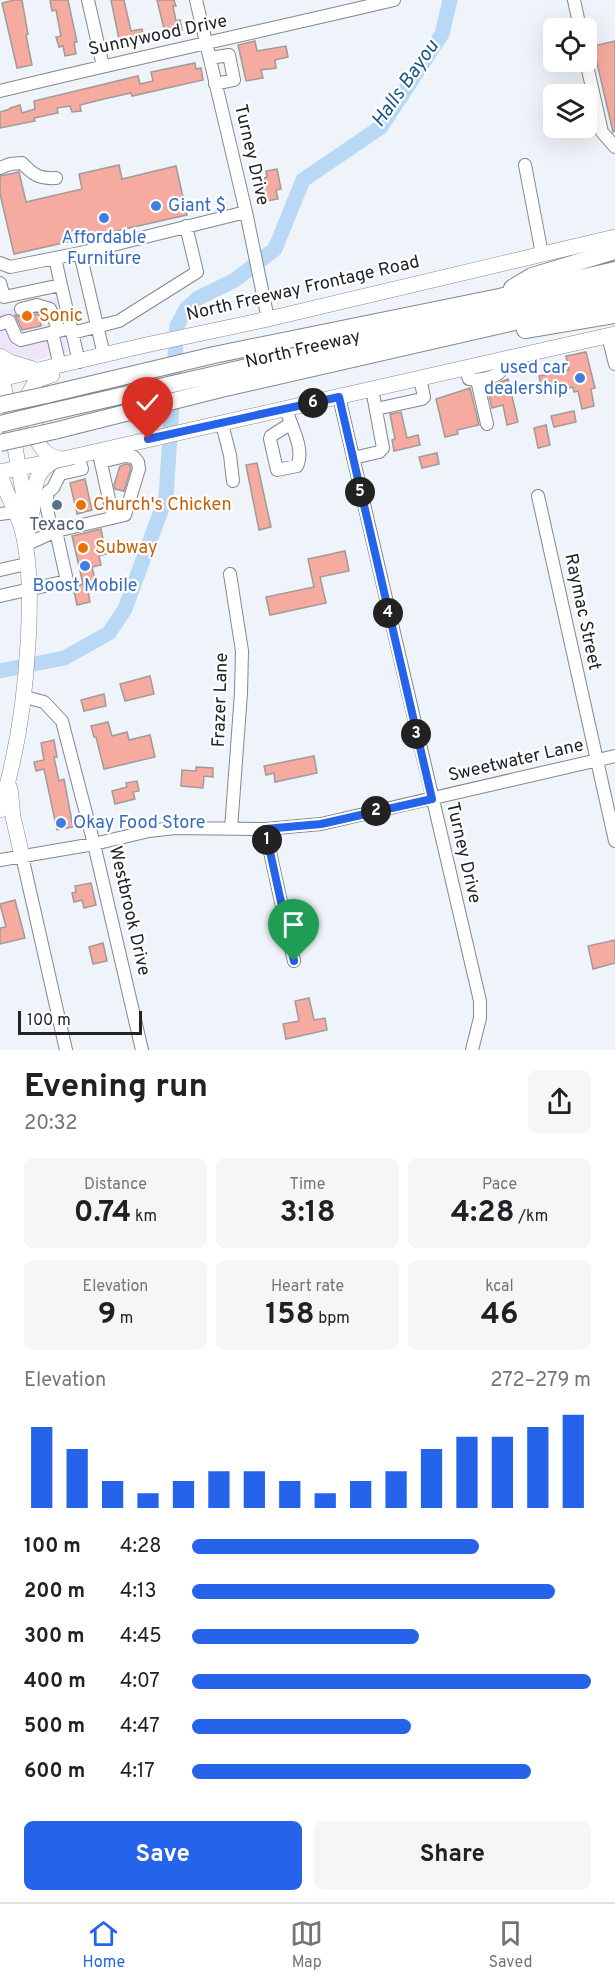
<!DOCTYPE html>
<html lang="en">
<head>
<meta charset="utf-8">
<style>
	body { margin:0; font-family:Overpass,sans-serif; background:#f6f6f6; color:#202124; height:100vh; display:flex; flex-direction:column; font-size:22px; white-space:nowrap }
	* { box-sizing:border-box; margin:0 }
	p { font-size:20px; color:#757577 }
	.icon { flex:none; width:33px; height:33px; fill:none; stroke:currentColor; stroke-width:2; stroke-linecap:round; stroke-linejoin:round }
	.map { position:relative; height:1050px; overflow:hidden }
	.side { display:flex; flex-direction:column; background:#fff; flex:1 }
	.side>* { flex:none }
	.fabs { position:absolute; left:543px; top:18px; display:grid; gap:12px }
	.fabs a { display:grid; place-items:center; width:54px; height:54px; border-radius:9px; background:#fff; box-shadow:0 6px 24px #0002; font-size:30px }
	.scale { position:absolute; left:18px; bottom:15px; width:124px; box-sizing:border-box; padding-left:6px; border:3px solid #212325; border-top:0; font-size:16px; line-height:21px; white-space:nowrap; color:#212325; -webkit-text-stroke:4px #fff; paint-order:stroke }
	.pin { position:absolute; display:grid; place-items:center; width:51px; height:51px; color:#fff; margin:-62px -26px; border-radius:50% 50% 50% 0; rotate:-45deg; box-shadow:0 0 6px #0007 }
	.pin .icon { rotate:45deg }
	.km { position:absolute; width:30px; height:30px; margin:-15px; border-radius:50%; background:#222; color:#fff; font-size:16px; line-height:30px; text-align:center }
	.round { display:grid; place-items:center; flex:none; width:63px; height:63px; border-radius:9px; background:#f6f6f6 }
	.headline { display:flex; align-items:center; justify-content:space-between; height:102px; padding:0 24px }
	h1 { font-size:33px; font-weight:700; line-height:45px }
	.figures { display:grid; grid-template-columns:repeat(3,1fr); gap:9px; height:102px; padding:6px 24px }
	.figures div { display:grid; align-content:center; border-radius:9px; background:#f6f6f6; text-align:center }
	.figures b { font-size:30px; font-weight:700 }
	.figures small { font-size:16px; font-weight:400 }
	.figures p { font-size:16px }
	.chart { height:168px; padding:12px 24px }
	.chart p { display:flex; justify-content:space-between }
	.chart svg { width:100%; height:108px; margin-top:6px; stroke:#2563eb; stroke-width:6 }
	.primary-button { display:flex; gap:12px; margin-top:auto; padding:12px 24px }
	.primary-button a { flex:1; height:69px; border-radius:9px; background:#2563eb; color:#fff; font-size:24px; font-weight:700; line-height:69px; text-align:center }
	.primary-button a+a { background:#f6f6f6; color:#202124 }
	ul { padding:0 24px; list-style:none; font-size:20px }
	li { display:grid; grid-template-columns:96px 72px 1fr; align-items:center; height:45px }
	li i { height:15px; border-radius:8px; background:#2563eb }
	.tab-bar { display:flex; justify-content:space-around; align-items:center; height:84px; border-top:2px solid #e0e0e0; background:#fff; font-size:16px; color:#757577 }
	.tab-bar a { display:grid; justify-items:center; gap:3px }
	.tab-bar .active { color:#2563eb }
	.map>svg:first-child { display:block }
</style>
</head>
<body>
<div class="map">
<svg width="615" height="1050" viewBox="0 0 615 1050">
	<rect width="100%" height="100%" fill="#eef4f9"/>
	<path fill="#eee5fa" d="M56 298 68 352 0 368V311Z"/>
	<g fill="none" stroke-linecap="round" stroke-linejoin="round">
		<path stroke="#8ba2b7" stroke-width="2" d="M188 308 205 318"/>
		<path stroke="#b8d8f5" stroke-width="15" d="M0 671 64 658 109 633 125 609 166 497 177 326 186 309 198 298 235 280 275 249 303 180 381 127 442 34 450 0"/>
	</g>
	<path fill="#f5ab9f" stroke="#a29a98" stroke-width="1.5" d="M14 0H22L28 34 26 35 32 65 17 68 2 3Z
		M50 0H68L77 42H74L76 54 65 56 63 46 59 47 56 37 61 36 56 10 52 11Z
		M111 0H124L131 31 142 29 144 39 120 44Z
		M157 0H174L176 6H173L176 21 180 20 182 30 165 33Z
		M255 41 257 51 286 46 288 57 275 60 276 68 261 70 263 78 246 81 238 45Z
		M615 41V131L613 132 593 46Z
		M195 63 196 69 201 68 203 80 132 96 131 93 104 99 80 105 81 111 72 112 70 106 57 108 58 113 34 118 35 121 0 128V112L10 109V108L20 105 22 113 35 109 34 101 138 76 140 84 153 81 151 72Z
		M119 165 122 179 176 166 187 215 14 254 0 194V176L19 172 26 202 82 189 79 174Z
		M277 169 281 189 276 190 278 199 267 201 262 179 267 177 266 171Z
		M37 314H39L41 326 22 330 15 315 22 317Z
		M586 352 595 388 591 389 594 406 582 409 578 391 574 392 573 387 543 395 539 376 569 370 566 356Z
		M508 379 518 422 507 425 503 405 492 408 487 387Z
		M470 388 479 425 457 430 458 434 445 437 436 399Z
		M574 411 576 422 554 427 551 416Z
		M401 412 407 438 418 435 420 445 394 451 392 440 395 439 390 414Z
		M546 425 550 445 538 448 534 428Z
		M437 453 439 464 422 468 419 457Z
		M257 463 271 527 259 530 246 465Z
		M126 464 130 465 131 468 124 491 115 489 114 485 120 466Z
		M85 479 92 510 77 514 70 483Z
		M101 529 106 554 99 556 101 565 92 567 96 584 87 586 90 602 77 605 73 587 83 584 72 536Z
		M345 551 349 571 320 577 326 603 270 615 266 597 314 587 308 559Z
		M150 676 154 694 125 701 120 684Z
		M104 694 106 706 84 711 81 700Z
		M108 722 112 736 127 732 129 740 150 735 155 757 104 769 96 737H94L91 726Z
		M54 740 57 757H54L59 781 64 779 73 827 57 830 44 769 36 771 34 762 44 760 41 743Z
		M314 756 317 773 275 782 274 773 266 775 264 766Z
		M196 767 213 768V777L204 776 203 788 181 786 182 770 196 771Z
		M137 781 139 791 133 792 135 799 115 804 112 791 127 787 126 783Z
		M91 883 96 905 84 908 82 900 74 902 72 893 76 892 75 886Z
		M15 900 25 938 0 944V928L6 927 0 904Z
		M615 940V963L593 969 588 946Z
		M103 943 107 961 93 964 89 947Z
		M309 998 314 1020 325 1018 327 1030 286 1039 283 1024 299 1021 295 1001Z"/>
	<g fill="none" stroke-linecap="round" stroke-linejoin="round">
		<g stroke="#82888d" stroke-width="14">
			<path id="minor" d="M88 0 103 66
				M196 0 246 212 268 319
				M574 0 580 28
				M210 58 229 55 234 80 215 84
				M586 61 602 132 615 147
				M0 91C131 59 263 31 394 0
				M525 165 542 254
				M0 168 10 164 22 163C33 175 40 179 56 178
				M55 258 61 285
				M0 263 10 267 80 253
				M0 283 4 297 61 285 79 362
				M21 309 37 305 50 309 59 331
				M0 324 9 321 16 337 21 340 71 328
				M52 332 60 366
				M72 333 119 321 197 272 186 226
				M608 336 615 364
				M104 355 80 253 246 212
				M465 368 469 379C478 381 495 378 501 371L499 360
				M477 380 487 424
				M339 397 480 1001V1018L472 1050
				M286 409C291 426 305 449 297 466L277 470 270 439 271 436 290 424
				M376 409 422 399 424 397 420 378
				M222 424 230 455 233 481
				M99 454 113 517
				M353 458 379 452 383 448 372 389
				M538 496 615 841
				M0 514 22 511
				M52 532 46 504 48 492 53 488 60 474 82 469 78 456
				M25 545 56 531
				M0 570 22 565
				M230 574 242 651 241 693 231 829
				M0 596 67 581 56 531 125 515 139 469 138 462 134 457 125 456 101 462
				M25 697 44 702 62 721 94 844 142 1050
				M265 829 294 961
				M22 856 66 1050
				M0 860 94 844 149 831 175 828 265 829 321 824 615 756"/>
		</g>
		<g stroke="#82888d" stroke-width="16">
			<path id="major" d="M0 356 10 362 36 370
				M0 366 25 502 18 513
				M52 375 37 380 29 393 38 442C44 453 51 458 63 459
				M0 379 146 345 268 319 615 237
				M0 472 63 459 615 334
				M0 474C6 495 18 512 23 533 31 568 30 607 28 643 25 701 17 755 0 810
				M26 539C29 528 32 517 33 506 35 488 34 473 51 463
				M10 788 13 817 22 856"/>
		</g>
		<g stroke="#82888d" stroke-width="18">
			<path id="highway" d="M512 288 532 276 615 251
				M525 330 615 315
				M46 395 214 355 499 297 615 270
				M50 412 615 283
				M54 431 221 389 615 299"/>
		</g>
		<use href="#minor" stroke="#fff" stroke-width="12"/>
		<use href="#major" stroke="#fff" stroke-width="15"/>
		<use href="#highway" stroke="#fff" stroke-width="16"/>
		<g stroke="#82888d" stroke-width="18" stroke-linecap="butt">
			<path id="highway-bridge" d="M0 405 46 395
				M0 424 50 412
				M0 443 54 431"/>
		</g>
		<use href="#highway-bridge" stroke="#fff" stroke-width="16"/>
	</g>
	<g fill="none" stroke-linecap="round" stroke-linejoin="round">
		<g stroke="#fff" stroke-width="12">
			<path id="route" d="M148 439 339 397 432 799 321 824 265 829 294 961"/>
		</g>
		<use href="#route" stroke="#2563eb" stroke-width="8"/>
	</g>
	<g fill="#3f7fe0" stroke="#fff" stroke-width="2">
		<circle cx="156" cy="206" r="6"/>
		<circle cx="104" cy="218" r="6"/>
		<circle cx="580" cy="378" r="6"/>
		<circle cx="85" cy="566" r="6"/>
		<circle cx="61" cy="823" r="6"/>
	</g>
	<g fill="#e8710a" stroke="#fff" stroke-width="2">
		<circle cx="27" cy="316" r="6"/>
		<circle cx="81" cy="505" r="6"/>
		<circle cx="83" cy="548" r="6"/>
	</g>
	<circle fill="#5c6f8a" stroke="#fff" stroke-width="2" cx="57" cy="505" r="6"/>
	<g text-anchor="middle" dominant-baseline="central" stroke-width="4.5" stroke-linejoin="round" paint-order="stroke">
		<g font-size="18" fill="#212325" stroke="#fff">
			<text transform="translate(158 36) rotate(-12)">Sunnywood Drive</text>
			<text transform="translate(251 155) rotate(77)">Turney Drive</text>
			<text transform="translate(303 289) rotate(-13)">North Freeway Frontage Road</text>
			<text transform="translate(303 350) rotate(-13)">North Freeway</text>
			<text transform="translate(582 612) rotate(78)">Raymac Street</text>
			<text transform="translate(221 700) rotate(-88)">Frazer Lane</text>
			<text transform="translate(516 761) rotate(-13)">Sweetwater Lane</text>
			<text transform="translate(463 853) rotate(77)">Turney Drive</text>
			<text transform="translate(129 911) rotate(77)">Westbrook Drive</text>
		</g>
		<g font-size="18" fill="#366cbe" stroke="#fff" text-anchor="start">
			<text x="168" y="206">Giant $</text>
			<text x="104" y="238" text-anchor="middle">Affordable<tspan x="104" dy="21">Furniture</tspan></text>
			<text x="568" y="368" text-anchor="end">used car<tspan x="568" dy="21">dealership</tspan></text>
			<text x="85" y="586" text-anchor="middle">Boost Mobile</text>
			<text x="73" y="823">Okay Food Store</text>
		</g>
		<g font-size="18" fill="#c56008" stroke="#fff" text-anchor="start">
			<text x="39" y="316">Sonic</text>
			<text x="93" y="505">Church's Chicken</text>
			<text x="95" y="548">Subway</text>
		</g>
		<g font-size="18" fill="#4e5e75" stroke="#fff">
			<text x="57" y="525">Texaco</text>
		</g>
		<g font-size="20" font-style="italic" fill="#1c5683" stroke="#fff">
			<text transform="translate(406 84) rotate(-55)">Halls Bayou</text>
		</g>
	</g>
</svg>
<div class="fabs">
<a><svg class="icon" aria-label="locate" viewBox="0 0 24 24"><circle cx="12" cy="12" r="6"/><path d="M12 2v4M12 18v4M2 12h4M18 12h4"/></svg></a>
<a><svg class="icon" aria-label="layers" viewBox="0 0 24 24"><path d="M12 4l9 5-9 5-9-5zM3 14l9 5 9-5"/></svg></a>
</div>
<div class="scale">100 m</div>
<div class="pin" style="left:294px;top:961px;background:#1e9e55"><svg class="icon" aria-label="arrive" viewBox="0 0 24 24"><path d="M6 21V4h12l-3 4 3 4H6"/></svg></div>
<div class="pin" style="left:148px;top:439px;background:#d93025"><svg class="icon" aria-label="check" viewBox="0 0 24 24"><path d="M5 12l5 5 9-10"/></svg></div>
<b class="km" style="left:267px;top:840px">1</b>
<b class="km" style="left:376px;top:811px">2</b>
<b class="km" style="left:416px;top:734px">3</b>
<b class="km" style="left:388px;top:613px">4</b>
<b class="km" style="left:360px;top:492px">5</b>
<b class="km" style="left:313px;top:403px">6</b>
</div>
<section class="side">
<div class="headline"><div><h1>Evening run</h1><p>20:32</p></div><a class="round"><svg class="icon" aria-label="share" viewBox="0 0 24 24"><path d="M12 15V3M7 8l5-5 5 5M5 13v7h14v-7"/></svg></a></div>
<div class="figures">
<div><p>Distance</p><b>0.74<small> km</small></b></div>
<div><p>Time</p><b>3:18</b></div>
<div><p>Pace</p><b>4:28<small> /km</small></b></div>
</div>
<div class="figures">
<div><p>Elevation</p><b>9<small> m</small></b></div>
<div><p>Heart rate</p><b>158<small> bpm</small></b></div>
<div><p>kcal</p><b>46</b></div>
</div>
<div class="chart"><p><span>Elevation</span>272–279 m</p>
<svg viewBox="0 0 160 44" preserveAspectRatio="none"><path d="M5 44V11M15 44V20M25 44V33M35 44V38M45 44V33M55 44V29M65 44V29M75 44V33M85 44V38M95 44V33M105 44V29M115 44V20M125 44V15M135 44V15M145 44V11M155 44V6"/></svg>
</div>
<ul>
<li><b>100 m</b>4:28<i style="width:72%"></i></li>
<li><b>200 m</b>4:13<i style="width:91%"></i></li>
<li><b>300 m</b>4:45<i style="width:57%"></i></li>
<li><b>400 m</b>4:07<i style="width:100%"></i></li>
<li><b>500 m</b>4:47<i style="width:55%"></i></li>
<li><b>600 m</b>4:17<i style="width:85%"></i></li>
</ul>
<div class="primary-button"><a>Save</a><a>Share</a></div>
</section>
<nav class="tab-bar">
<a class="active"><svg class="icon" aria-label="home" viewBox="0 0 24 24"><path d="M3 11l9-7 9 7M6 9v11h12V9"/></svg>Home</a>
<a><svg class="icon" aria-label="map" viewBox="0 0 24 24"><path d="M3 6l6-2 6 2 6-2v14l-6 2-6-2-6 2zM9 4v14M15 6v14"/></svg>Map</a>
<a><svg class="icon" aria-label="saved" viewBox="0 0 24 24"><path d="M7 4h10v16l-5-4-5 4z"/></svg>Saved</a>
</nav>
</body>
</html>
